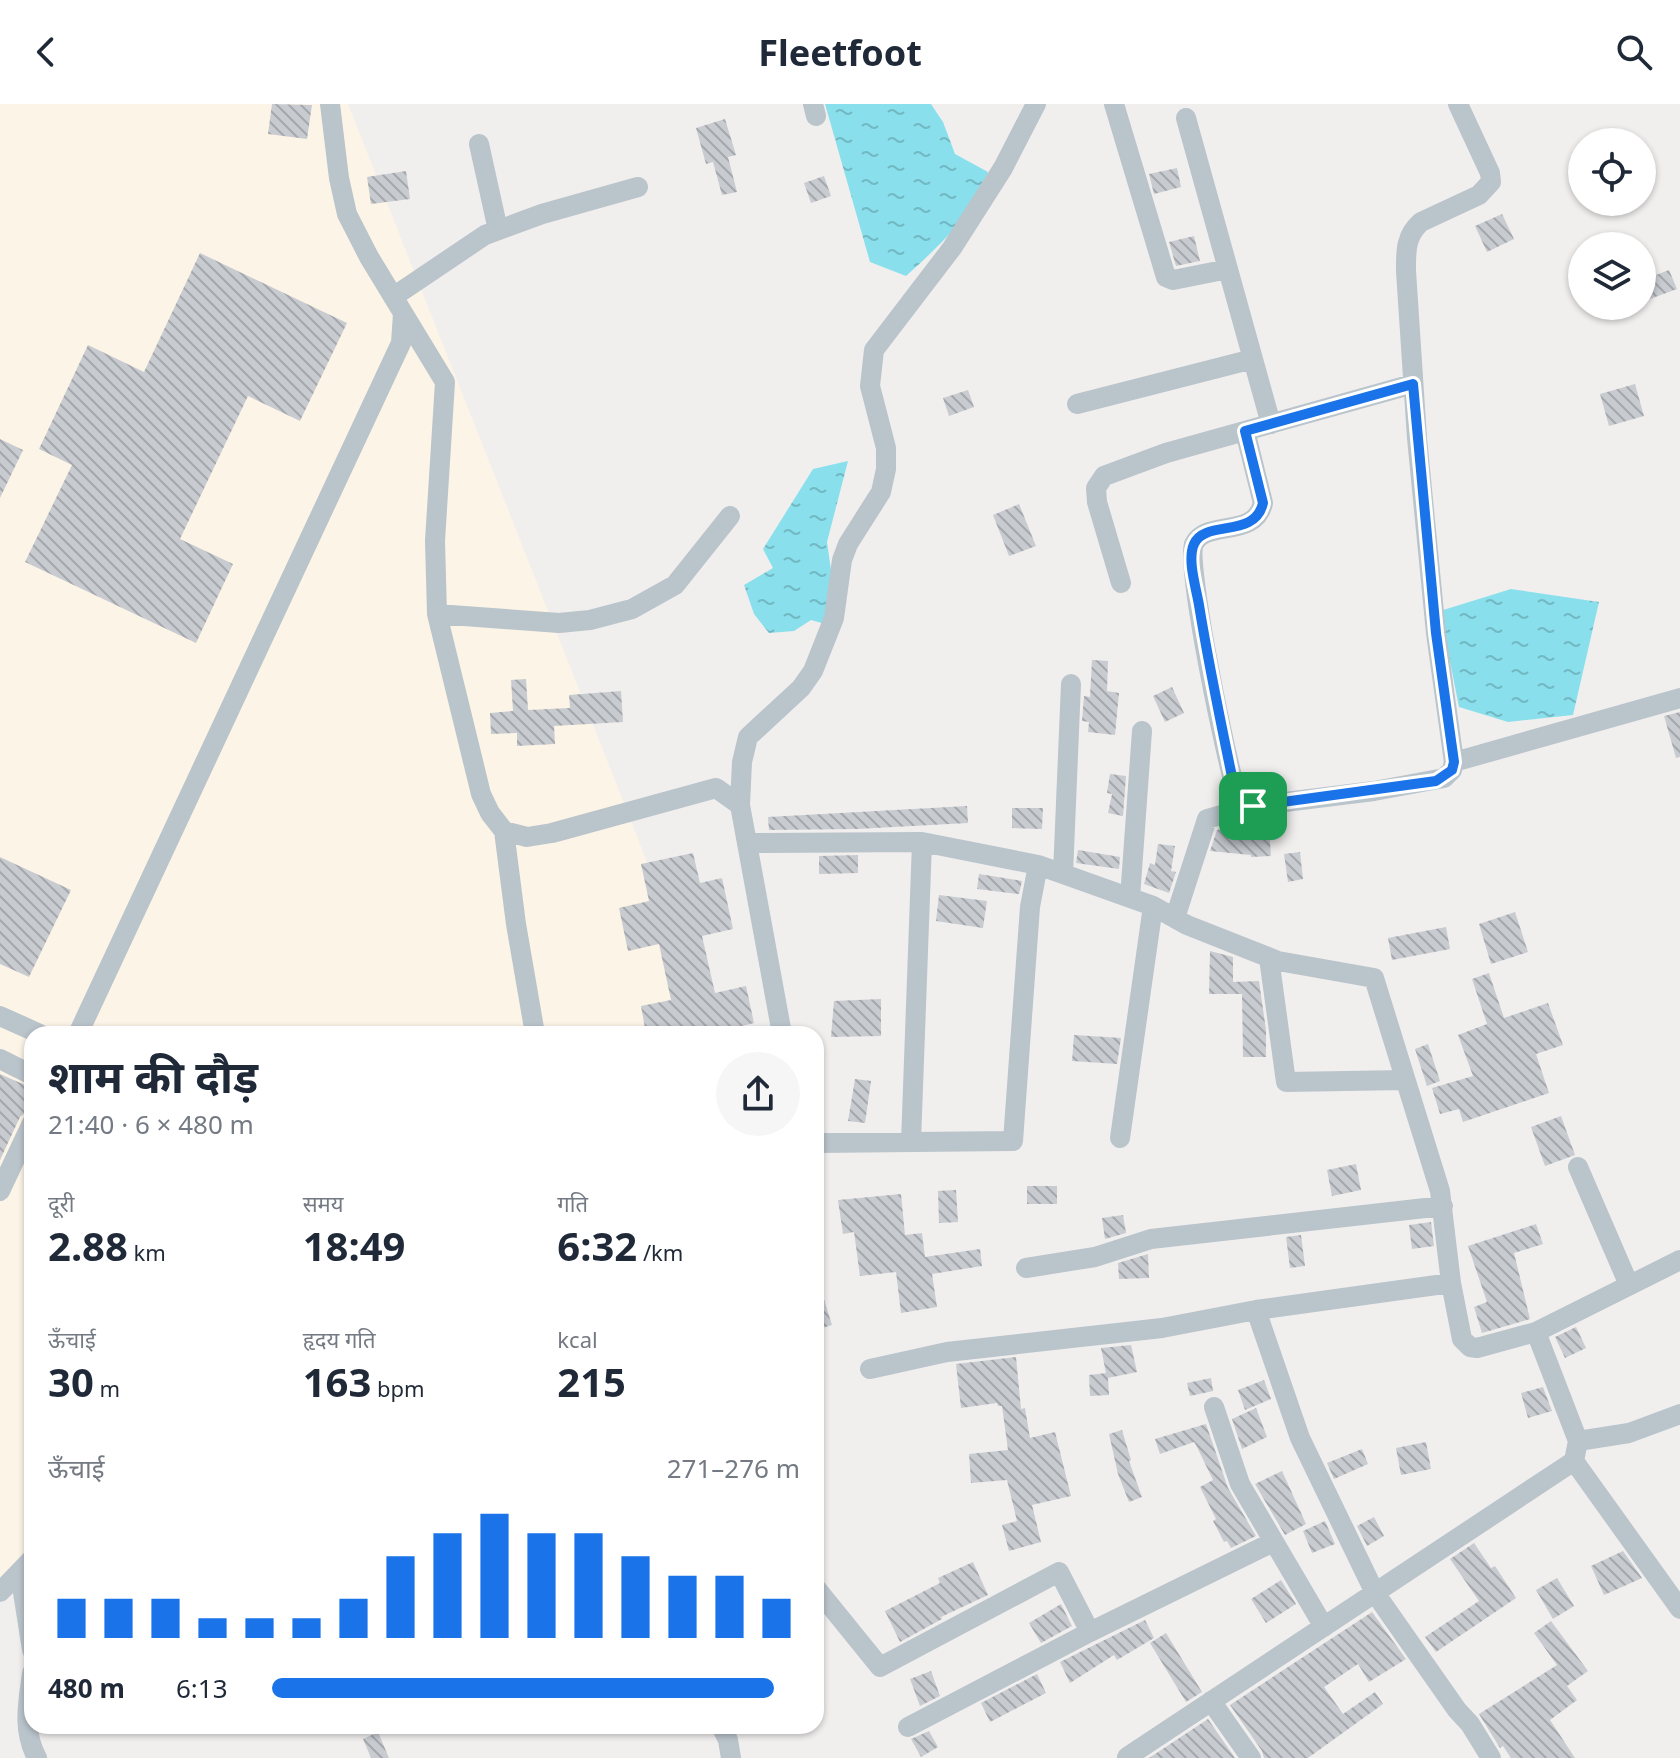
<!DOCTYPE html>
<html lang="hi">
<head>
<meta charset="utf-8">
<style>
	body { margin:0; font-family:"Noto Sans","Noto Sans Devanagari",sans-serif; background:#f6f6f7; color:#1f2937; height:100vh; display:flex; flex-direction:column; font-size:30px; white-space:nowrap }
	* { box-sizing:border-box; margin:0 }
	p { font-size:26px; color:#747a83 }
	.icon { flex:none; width:44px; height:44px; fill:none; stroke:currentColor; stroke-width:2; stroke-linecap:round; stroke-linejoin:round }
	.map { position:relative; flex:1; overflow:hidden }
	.details { position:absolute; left:24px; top:922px; width:800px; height:708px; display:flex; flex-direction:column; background:#fff; border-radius:24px; box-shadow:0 2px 6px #0004 }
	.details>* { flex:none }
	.fabs { position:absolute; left:1568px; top:24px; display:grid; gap:16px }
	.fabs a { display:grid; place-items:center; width:88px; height:88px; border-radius:50%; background:#fff; box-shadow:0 2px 6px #0004; font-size:40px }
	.pin { position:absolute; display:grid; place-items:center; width:68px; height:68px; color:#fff; margin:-34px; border-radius:16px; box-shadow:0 4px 12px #0006 }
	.round { display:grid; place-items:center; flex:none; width:84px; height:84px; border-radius:42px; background:#f6f6f7 }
	.head { display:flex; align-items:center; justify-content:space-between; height:136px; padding:0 24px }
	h1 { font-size:44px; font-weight:700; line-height:60px }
	.metrics { display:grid; grid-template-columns:repeat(3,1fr); gap:12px; height:136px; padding:8px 24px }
	.metrics div { display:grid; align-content:center }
	.metrics b { font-size:40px; font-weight:700 }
	.metrics small { font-size:22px; font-weight:400 }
	.metrics p { font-size:22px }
	.chart { height:224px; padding:16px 24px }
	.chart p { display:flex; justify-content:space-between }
	.chart svg { width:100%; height:144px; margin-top:8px; stroke:#1a73e8; stroke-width:6 }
	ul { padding:0 24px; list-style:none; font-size:26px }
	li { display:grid; grid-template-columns:128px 96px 1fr; align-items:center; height:60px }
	li i { height:20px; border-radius:10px; background:#1a73e8 }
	header { display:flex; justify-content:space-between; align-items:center; height:104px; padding:0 24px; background:#fff; font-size:36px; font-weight:700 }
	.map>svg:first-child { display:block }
</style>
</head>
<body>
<header><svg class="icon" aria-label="back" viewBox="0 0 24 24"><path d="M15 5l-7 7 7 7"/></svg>Fleetfoot<svg class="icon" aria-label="search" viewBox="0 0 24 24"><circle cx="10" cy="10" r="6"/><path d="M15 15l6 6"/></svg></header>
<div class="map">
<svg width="1680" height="1654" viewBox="0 0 1680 1654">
	<defs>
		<pattern id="water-ripples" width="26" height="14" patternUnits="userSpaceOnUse" patternTransform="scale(2)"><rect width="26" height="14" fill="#89e0ec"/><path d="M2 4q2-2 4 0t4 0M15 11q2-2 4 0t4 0" fill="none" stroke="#72b8c2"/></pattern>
		<pattern id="building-back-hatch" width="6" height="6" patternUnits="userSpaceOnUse" patternTransform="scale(2)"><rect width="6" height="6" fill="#c8ccd1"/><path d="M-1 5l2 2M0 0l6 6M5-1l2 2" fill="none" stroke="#a4a8ad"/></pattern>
	</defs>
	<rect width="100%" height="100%" fill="#f1eeee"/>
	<path fill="#fcf4e7" d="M0 0H348L715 930H32V1474L0 1484Z"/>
	<path fill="url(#water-ripples)" d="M825 0H931L943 18 955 50 988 68C972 113 941 140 906 172L870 158Z
		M848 357 827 438 833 480 825 520 811 516 794 527 769 529 754 510 744 481 773 464 763 445 813 365Z
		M1511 485 1599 498 1573 611 1508 618 1459 603 1440 507Z"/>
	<path fill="url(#building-back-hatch)" d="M272 0 312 1 307 35 268 30Z
		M725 15 736 51 728 53 737 88 722 91 713 58 706 60 696 24Z
		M1177 64 1181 83 1154 90 1149 70Z
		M406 67 410 95 371 100 367 73Z
		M824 72 831 92 811 99 804 79Z
		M1502 110 1514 135 1487 148 1475 122Z
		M1194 132 1200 157 1176 162 1169 138Z
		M200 149 347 219 300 317 248 292 180 435 233 460 196 539 25 458 72 361 39 345 88 241 144 268Z
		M1669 166 1677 185 1650 195 1643 176Z
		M1635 280 1644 312 1609 322 1600 290Z
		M968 286 974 303 949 312 943 294Z
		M0 335 23 346 0 394Z
		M1019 400 1036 442 1009 452 993 411Z
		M1092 556 1108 557 1107 587 1119 589 1115 631 1088 628 1089 618 1082 617 1084 592 1090 593Z
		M526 575 528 606 570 604 569 591 621 587 623 618 554 622 555 640 517 642V629L491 630 490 609 513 607 511 576Z
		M1172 583 1184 609 1165 618 1153 592Z
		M1680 608V653L1676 654 1664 612Z
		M1110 670 1126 672 1123 712 1108 709 1112 690 1107 689Z
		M967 702 968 719 857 725 769 726 768 713Z
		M1012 704H1043L1042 725 1012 724Z
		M1224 724 1245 725 1246 729 1269 726 1271 752 1251 753V751L1210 747 1217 726Z
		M1158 740 1175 742 1171 767 1176 768 1169 789 1144 780 1150 759 1155 761Z
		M1078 746 1120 753 1119 765 1076 759Z
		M1300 748 1303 775 1288 778 1284 750Z
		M693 749 700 779 722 774 733 825 702 832 715 889 746 882 754 919 730 925 731 930H646L641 902 671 896 659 840 628 847 619 804 649 797 641 760Z
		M858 751V769L819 770V752Z
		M0 753 71 786 29 873 0 860Z
		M979 770 1022 777 1019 790 977 785Z
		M939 791 987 797 983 824 936 817Z
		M1515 808 1528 848 1491 860 1479 820Z
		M1446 823 1450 845 1392 856 1388 834Z
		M1210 847 1233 853V878L1259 877 1266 926V953H1243L1242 890H1209Z
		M1489 869 1504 914 1548 899 1563 941 1536 950 1549 989 1463 1018 1459 1005 1440 1010 1432 984 1473 972 1458 931 1487 920 1472 875Z
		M881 895V932L831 933 834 897Z
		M1074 931 1121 934 1117 960 1072 957Z
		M1428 940 1440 977 1427 982 1415 945Z
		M0 970 32 984V996L27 1007 20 1013 0 1056Z
		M855 975 871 977 865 1019 848 1017Z
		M1561 1012 1575 1051 1545 1062 1531 1023Z
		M1356 1060 1361 1086 1332 1092 1327 1066Z
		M1027 1082H1057V1100H1027Z
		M956 1086 958 1118 939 1119 938 1087Z
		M901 1090 905 1131 922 1129 925 1153 980 1145 982 1162 932 1170 937 1203 901 1209 896 1168 860 1172 854 1128 843 1130 838 1096Z
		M1123 1111 1126 1129 1105 1135 1102 1114Z
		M1431 1118 1434 1142 1412 1145 1409 1121Z
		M1536 1120 1543 1140 1514 1149 1530 1215 1482 1229 1474 1203 1487 1198 1468 1142Z
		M1301 1131 1305 1162 1290 1164 1286 1133Z
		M1148 1150 1149 1174 1119 1175 1118 1159Z
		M816 1180H819L832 1221 816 1226Z
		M1576 1223 1586 1244 1565 1254 1555 1233Z
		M1131 1241 1137 1268 1108 1274 1109 1291 1090 1292 1089 1271 1106 1269 1101 1244Z
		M1016 1253 1021 1305 1025 1304 1030 1334 1055 1328 1071 1392 1032 1401 1041 1438 1009 1447 1002 1421 1017 1417 1007 1376 971 1379 969 1350 1008 1346 1002 1302H998L997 1299 961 1304 956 1260Z
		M1211 1274 1213 1287 1190 1292 1187 1279Z
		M1264 1276 1271 1295 1245 1306 1238 1286Z
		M1543 1283 1552 1307 1528 1314 1521 1289Z
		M1256 1304 1267 1333 1242 1345 1232 1315Z
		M1206 1320 1228 1384 1256 1432 1231 1444 1227 1437 1224 1438 1213 1417 1216 1415 1200 1383 1213 1376 1196 1341 1194 1338 1160 1350 1155 1335Z
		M1122 1326 1131 1356 1129 1357 1142 1393 1129 1398 1118 1370 1109 1330Z
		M1426 1338 1431 1365 1401 1371 1396 1344Z
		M1362 1345 1368 1360 1334 1375 1327 1359Z
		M1282 1367 1306 1420 1285 1431 1255 1380Z
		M1374 1413 1384 1432 1367 1442 1357 1422Z
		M1325 1417 1335 1440 1312 1449 1303 1427Z
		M1474 1439 1491 1464 1495 1462 1516 1494 1436 1548 1425 1533 1479 1497 1450 1455Z
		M1623 1447 1642 1474 1604 1491 1591 1462Z
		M973 1458 988 1491 941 1513 942 1515 900 1538 885 1507 940 1479 938 1474Z
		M1557 1474 1574 1502 1553 1515 1536 1486Z
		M1281 1476 1296 1500 1266 1519 1251 1495Z
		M1061 1500 1072 1522 1041 1539 1029 1519Z
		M1372 1508 1406 1555 1369 1578 1358 1560 1324 1583 1343 1610 1375 1588 1383 1600 1308 1654H1264L1262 1647 1230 1601Z
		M1145 1516 1154 1534 1117 1556 1114 1551 1070 1579 1060 1558Z
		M1551 1517 1588 1567 1567 1582 1577 1596 1550 1616 1575 1654H1511L1503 1642 1500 1644 1479 1610 1557 1561 1534 1529Z
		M1166 1529 1202 1588 1186 1598 1150 1539Z
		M931 1567 940 1592 920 1602 910 1575Z
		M1037 1570 1046 1589 990 1618 981 1599Z
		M1208 1615 1235 1654H1149Z
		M929 1627 938 1643 921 1653 911 1635Z
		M378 1628 389 1654H371L363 1635Z"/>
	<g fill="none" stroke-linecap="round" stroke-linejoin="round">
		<path stroke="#bac4cb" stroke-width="20" d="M330 0 339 74 347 110 369 153 445 278 435 437 437 510 481 690 490 709 504 727 516 820 535 930
			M813 0 816 12
			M1114 0 1166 173 1173 176 1228 165
			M1186 14 1271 320
			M479 40 498 126
			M393 193 485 131 542 110 638 83
			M1077 300 1253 255
			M1245 327 1263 399C1255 435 1206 415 1194 440 1185 459 1228 667 1239 697L1253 702 1374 687 1444 674 1452 666 1454 658 1436 529 1417 334 1406 167C1406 148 1405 132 1421 118L1479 91 1491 78 1490 69 1458 0
			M1121 479 1097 398 1096 384 1104 372 1166 349 1413 280
			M437 510 559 519 590 516 632 505 675 481 730 412
			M1454 658 1680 594
			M740 701 742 658 748 633 801 584 813 567 834 514 842 456 848 440 881 388 886 365V344L870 282 874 246 952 144 1003 64 1036 0
			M504 727 527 733 552 729 716 684 740 701 782 930
			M748 739 922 738 1038 761 1153 802 1187 821 1278 857 1374 874 1440 1087 1451 1179 1462 1235 1470 1243 1477 1244 1536 1228 1680 1156
			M1063 770 1071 580
			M1130 794 1142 627
			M1175 814 1207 715 1253 702
			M1269 854 1286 978 1405 976
			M0 912 40 930
			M78 930 401 239 403 210
			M0 955 32 971
			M1120 1034 1153 802
			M911 1038 922 738
			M816 1039 1013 1037 1030 803 1038 761
			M1578 1063 1629 1181
			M0 1087 32 1019
			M1026 1164 1095 1153 1151 1135 1443 1102
			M1256 1206 1300 1334 1375 1489 1457 1606 1470 1620 1491 1654
			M1536 1228 1578 1337
			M870 1265 947 1248 1162 1224 1256 1206 1451 1179
			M1214 1303 1240 1380 1324 1523
			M1574 1357 1680 1505
			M20 1469 32 1546
			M816 1484 880 1563 1059 1468 1090 1528
			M0 1488 32 1455
			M32 1569C28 1599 22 1626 37 1654
			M1211 1597 1251 1654
			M721 1622 728 1636 731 1654
			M908 1623 1090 1528 1273 1438
			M1127 1653 1574 1357 1578 1337 1629 1329 1680 1310"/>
	</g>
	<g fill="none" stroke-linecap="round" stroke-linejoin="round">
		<g stroke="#fff" stroke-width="16">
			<path id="route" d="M1413 280 1436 529 1454 658 1452 666 1436 677 1253 702C1242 700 1239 698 1235 687 1222 625 1209 563 1199 501 1196 483 1187 456 1194 440 1205 415 1255 435 1263 399L1245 327Z"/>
		</g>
		<use href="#route" stroke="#1a73e8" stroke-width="10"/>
	</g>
</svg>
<div class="fabs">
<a><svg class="icon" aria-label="locate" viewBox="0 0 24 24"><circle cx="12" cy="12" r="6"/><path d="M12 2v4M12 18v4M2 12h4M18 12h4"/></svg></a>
<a><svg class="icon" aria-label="layers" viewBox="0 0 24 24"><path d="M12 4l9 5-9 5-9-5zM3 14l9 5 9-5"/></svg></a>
</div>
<div class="pin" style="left:1253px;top:702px;background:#1e9e55"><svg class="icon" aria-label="arrive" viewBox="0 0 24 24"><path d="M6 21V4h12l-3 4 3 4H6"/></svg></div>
<section class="details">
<div class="head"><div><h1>शाम की दौड़</h1><p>21:40 · 6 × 480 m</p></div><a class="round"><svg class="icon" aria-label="share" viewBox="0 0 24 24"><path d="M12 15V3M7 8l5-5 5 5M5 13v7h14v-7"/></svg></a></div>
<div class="metrics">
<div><p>दूरी</p><b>2.88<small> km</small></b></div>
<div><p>समय</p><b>18:49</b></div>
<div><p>गति</p><b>6:32<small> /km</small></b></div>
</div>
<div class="metrics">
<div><p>ऊँचाई</p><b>30<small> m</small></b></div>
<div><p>हृदय गति</p><b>163<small> bpm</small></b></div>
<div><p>kcal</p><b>215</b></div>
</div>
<div class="chart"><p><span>ऊँचाई</span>271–276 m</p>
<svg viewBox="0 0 160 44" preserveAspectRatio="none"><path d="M5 44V32M15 44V32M25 44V32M35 44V38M45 44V38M55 44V38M65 44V32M75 44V19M85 44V12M95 44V6M105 44V12M115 44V12M125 44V19M135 44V25M145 44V25M155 44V32"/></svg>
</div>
<ul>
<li><b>480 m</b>6:13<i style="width:95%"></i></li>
</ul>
</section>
</div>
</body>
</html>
